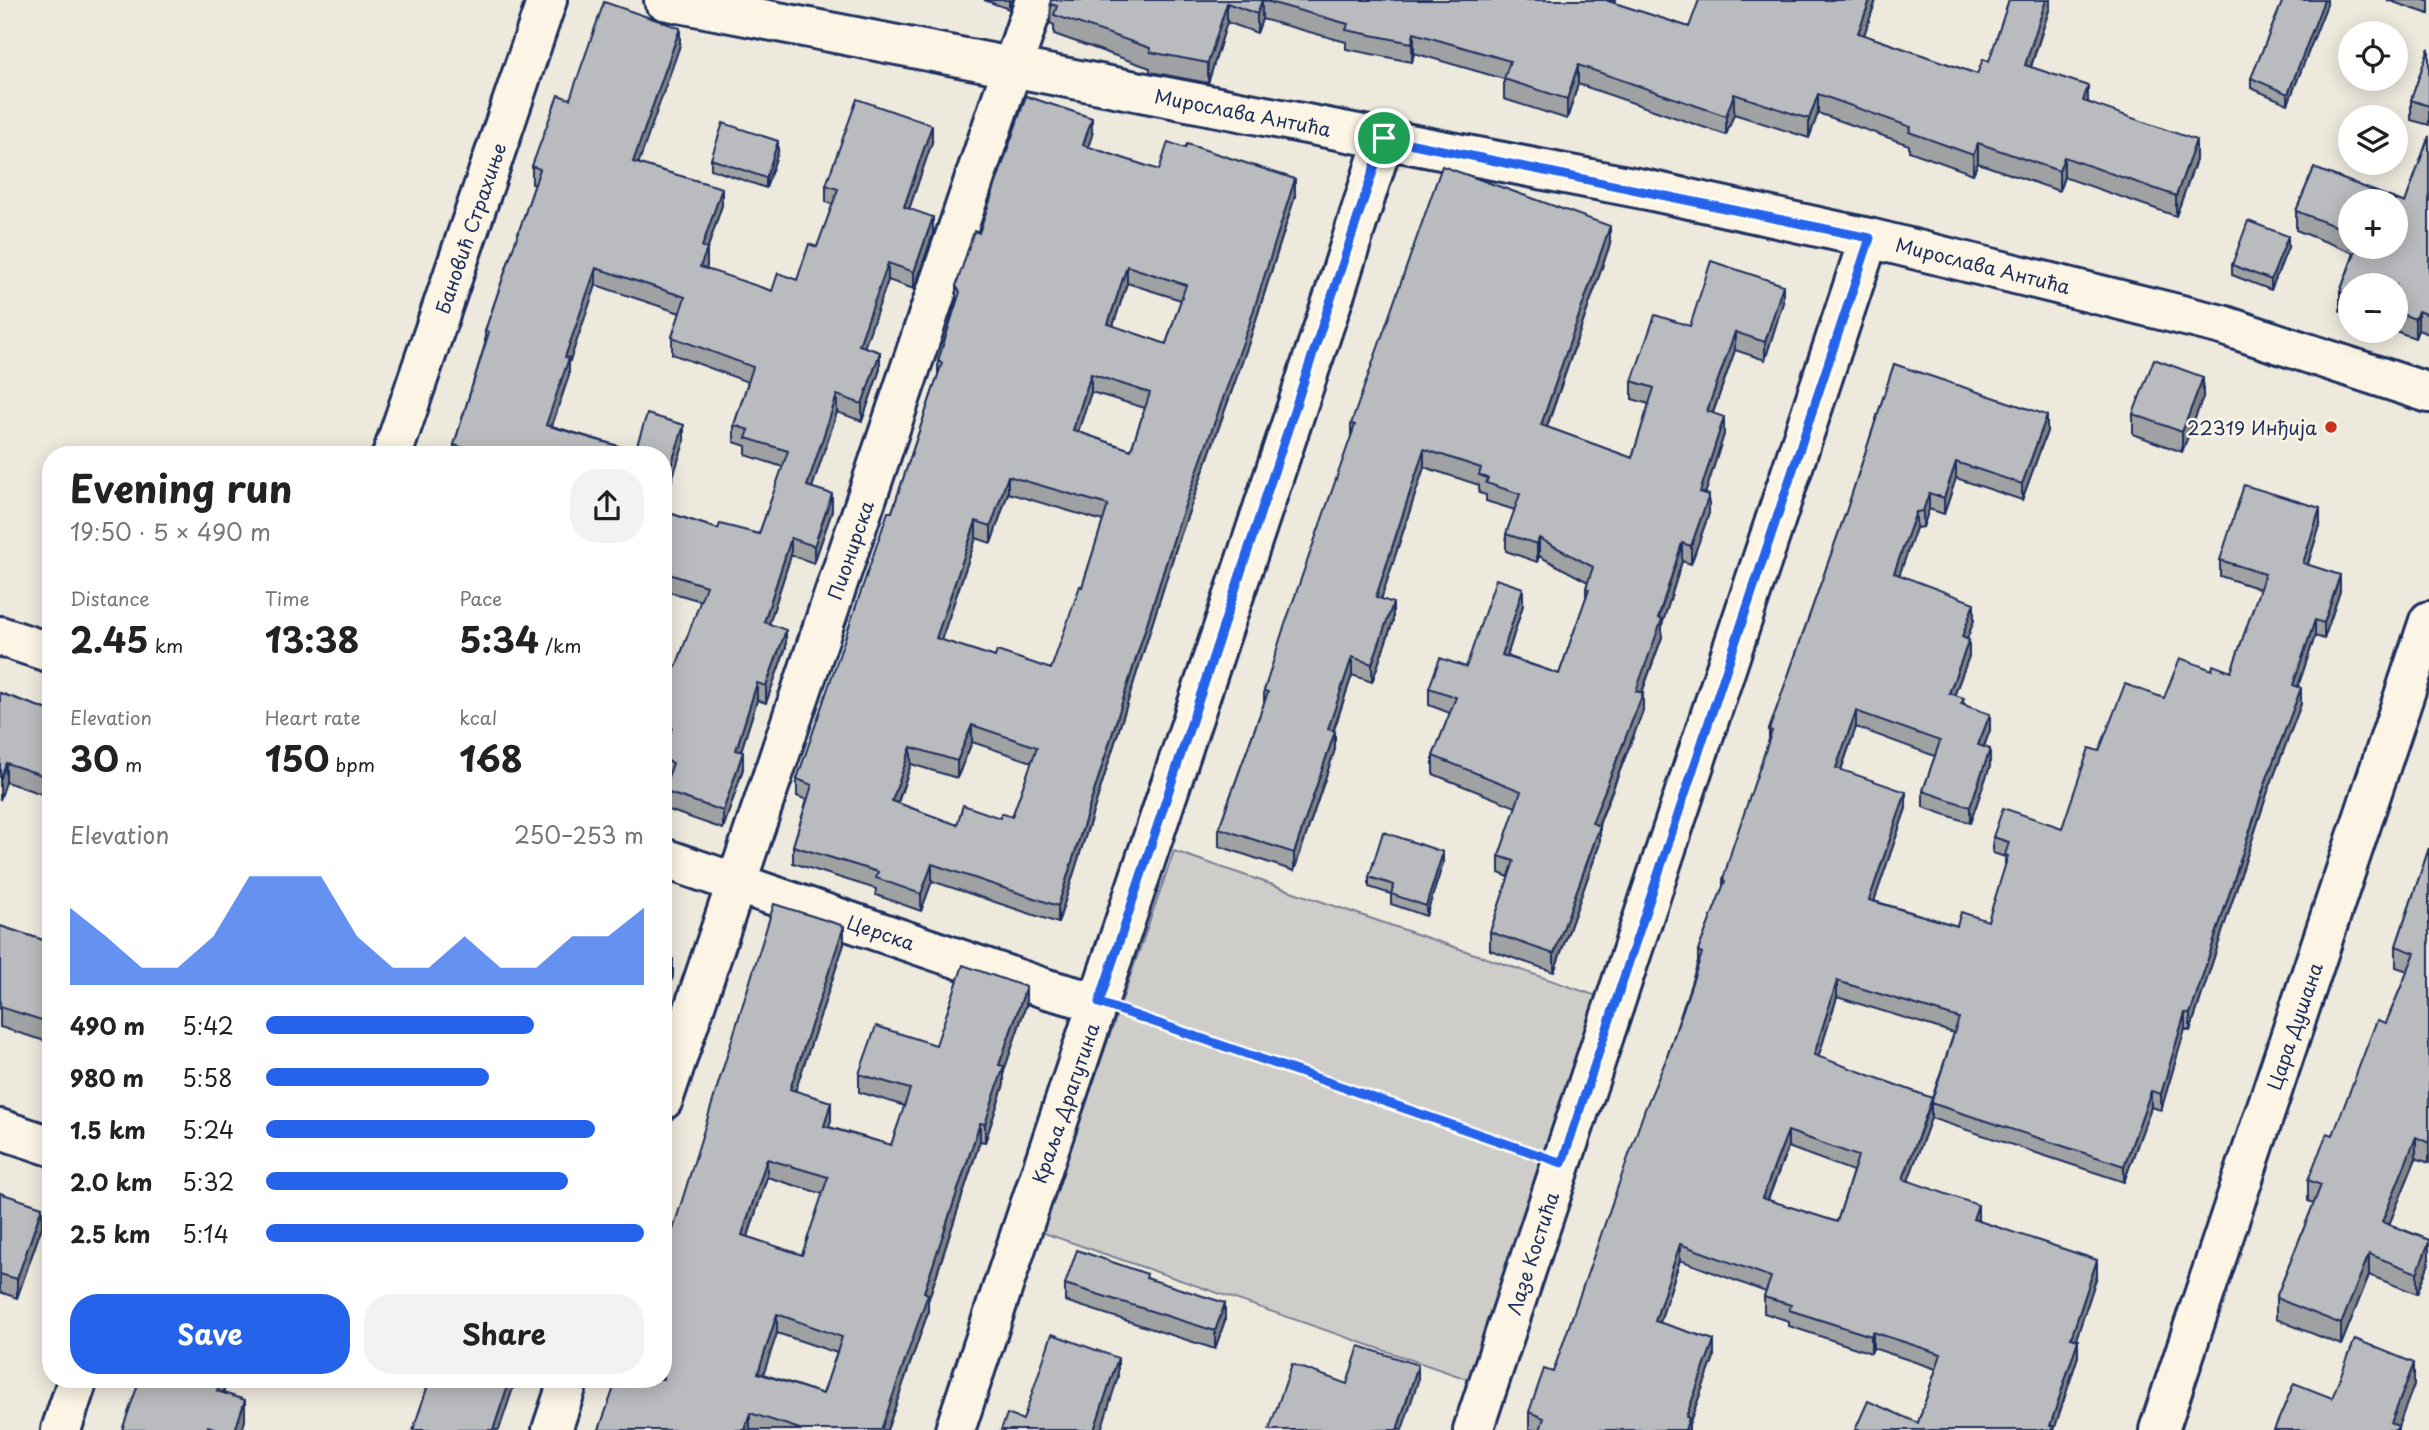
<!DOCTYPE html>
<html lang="en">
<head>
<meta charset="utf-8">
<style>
	body { margin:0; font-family:"Playpen Sans",sans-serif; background:#f2f2f2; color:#222; height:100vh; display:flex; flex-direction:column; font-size:26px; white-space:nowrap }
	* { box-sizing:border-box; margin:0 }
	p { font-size:23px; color:#767676 }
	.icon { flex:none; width:38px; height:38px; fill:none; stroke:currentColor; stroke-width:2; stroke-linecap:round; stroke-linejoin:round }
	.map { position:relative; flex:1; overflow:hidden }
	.sheet { position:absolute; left:42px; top:446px; width:630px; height:942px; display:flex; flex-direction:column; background:#fff; border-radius:28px; box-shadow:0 4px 18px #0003 }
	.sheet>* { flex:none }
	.fabs { position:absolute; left:2338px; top:21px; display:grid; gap:14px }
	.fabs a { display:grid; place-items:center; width:70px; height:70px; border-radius:50%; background:#fff; box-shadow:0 4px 18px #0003; font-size:35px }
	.pin { position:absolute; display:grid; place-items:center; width:60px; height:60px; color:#fff; margin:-30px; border:4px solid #fff; border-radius:50%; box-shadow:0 2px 7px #0007 }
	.round { display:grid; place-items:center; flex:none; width:74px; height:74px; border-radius:28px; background:#f2f2f2 }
	.overview { display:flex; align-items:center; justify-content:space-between; height:119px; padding:0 28px }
	h1 { font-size:38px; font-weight:700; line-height:52px }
	.metrics { display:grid; grid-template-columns:repeat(3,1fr); gap:10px; height:119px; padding:7px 28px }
	.metrics div { display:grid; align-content:center }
	.metrics b { font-size:35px; font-weight:700 }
	.metrics small { font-size:19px; font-weight:400 }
	.metrics p { font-size:19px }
	.chart { height:196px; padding:14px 28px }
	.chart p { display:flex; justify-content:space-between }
	.chart svg { width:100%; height:126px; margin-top:7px; fill:#2563eb; opacity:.7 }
	.primary-button { display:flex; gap:14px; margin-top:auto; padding:14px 28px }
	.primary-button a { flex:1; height:80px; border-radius:28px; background:#2563eb; color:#fff; font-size:28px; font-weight:700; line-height:80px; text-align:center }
	.primary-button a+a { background:#f2f2f2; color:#222 }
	ul { padding:0 28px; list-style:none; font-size:23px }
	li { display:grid; grid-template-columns:112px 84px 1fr; align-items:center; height:52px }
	li i { height:18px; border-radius:9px; background:#2563eb }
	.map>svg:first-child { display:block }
</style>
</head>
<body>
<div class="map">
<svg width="2429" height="1430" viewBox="0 0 2429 1430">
	<rect width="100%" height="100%" fill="#eee9dd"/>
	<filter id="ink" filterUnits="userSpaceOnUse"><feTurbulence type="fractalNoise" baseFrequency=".0143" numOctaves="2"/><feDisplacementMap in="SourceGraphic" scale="14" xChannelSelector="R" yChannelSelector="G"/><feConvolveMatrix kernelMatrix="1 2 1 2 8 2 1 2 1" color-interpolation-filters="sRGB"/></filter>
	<g filter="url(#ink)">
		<path fill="#cfcdca" stroke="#757e94" stroke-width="2" d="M1174 851 1603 998 1470 1380 1041 1232Z"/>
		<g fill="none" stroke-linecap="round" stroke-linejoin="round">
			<g stroke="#1b2f5e" stroke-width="44">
				<path id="minor" d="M664 0 1648 190 1869 238 2222 325 2429 393
					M392 455 547 0
					M0 636 51 653
					M663 858 1047 989 1099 1003
					M663 1100 1035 0
					M0 1129 51 1146
					M61 1430 78 1379
					M552 1430 569 1379
					M955 1430 1335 293 1384 138
					M1473 1430 1869 238"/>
			</g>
			<g stroke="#1b2f5e" stroke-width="44">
				<path id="major" d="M2159 1430 2429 621"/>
			</g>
			<path stroke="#1b2f5e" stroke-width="4.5" stroke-dasharray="5 5" stroke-linecap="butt" d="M1136 1015 1525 1150"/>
			<use href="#minor" stroke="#fcf5e5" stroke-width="38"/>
			<use href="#major" stroke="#fcf5e5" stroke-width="38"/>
		</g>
		<path fill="#a0a1a3" stroke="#1b2f5e" stroke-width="2" fill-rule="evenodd" d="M984 0H1013L1009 9Z
			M1051 0H1615L1614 3 1689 27 1876 0 1864 35 1977 74 1989 61 2050 0V7L2031 67 2088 102 2196 160 2176 216 2064 177 2059 191 1978 163 1973 174 1909 151V145L1818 113 1809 138 1734 114 1726 135 1578 84 1567 119 1504 99V79L1414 53 1412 62 1346 49V42L1262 19 1257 33 1227 22 1208 83 1150 72V68L1054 34V25L1050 23Z
			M2327 0V4L2288 104 2251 88V78Z
			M2387 0H2429V14Z
			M680 45 638 163 722 205 707 250V266L705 269 772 291 797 280 817 247 833 204 826 202V185L932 142 909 209 933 234 914 289 888 280 864 347 880 369 862 421 837 412 812 487 832 511 814 563 791 555 769 624 786 647 766 703 757 700 741 751 743 769 723 829 663 808V791L668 778 663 776V754L667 743 663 742V676L667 677 676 667 701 601 663 590V511L718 529 759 534 783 467 746 455V446L734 442V425L748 382 672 354V337L680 313 596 285 569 363V375L552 426 635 451 684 443 663 455H454V445L485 344V331L535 184H532V166L570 99Z
			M2429 48V125L2411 120V100Z
			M1092 135 1088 147 1159 170 1295 196 1248 345 1177 545 1058 923 932 881 921 911 876 895V889L793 863V846L807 800 797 796V779L892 512 938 375V361L956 304V286L979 233ZM1127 283 1181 300 1166 344 1113 326ZM1091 392 1145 408 1131 450 1078 432ZM1008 493 1103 521 1082 587 1051 669 995 657 941 640 976 538 991 543ZM972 742 1032 762 1012 817 1000 818 957 825 898 803 911 764 957 778Z
			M2429 136V334L2418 330 2415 338 2395 331H2396V285H2350V315L2340 311V292L2354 253 2296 230V211L2314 168 2405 203ZM2350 201H2396V247H2350Z
			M778 152 766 188 711 169V159Z
			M1610 244 1547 427 1632 458 1649 404 1632 399V381L1690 326 1783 302 1765 360 1735 350 1713 413 1724 434 1705 494 1709 513 1691 564 1682 561 1662 625V637L1642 693 1643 711 1599 825 1600 843 1554 972 1490 950V932L1509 877 1499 873V856L1516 807 1433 774V756L1450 713 1429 705V688L1466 667 1523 605 1507 656 1559 674 1586 598V588L1588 582 1539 556 1537 562 1506 551V534L1515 510 1486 501V495L1479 493V485L1424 467 1381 599 1393 621 1372 682 1352 675 1334 730 1335 749 1294 871 1219 846V828L1264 703V691L1351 439V424Z
			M2288 247 2271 290 2232 275V265Z
			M1894 364 2047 431 2022 500 1956 478 1944 514 1929 509 1923 527 1916 528 1899 575 1974 620 1967 639 1969 656 1955 694 1990 730 1984 747 1990 766 1970 823 1923 807V791L1935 756 1856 727 1841 770 1906 808 1874 901 1957 926 1988 921 2005 868V857L1993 853V837L2062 828 2099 751 2164 698 2212 670 2231 672 2260 589 2220 576V560L2320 525 2308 564 2340 591 2324 639 2315 636 2298 686 2301 704 2267 794 2190 1031 2185 1029 2161 1110 2151 1107 2124 1182 1931 1118 1908 1180 1978 1221 2097 1276 2076 1339 2078 1356 2054 1430H1855L1918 1423 1936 1369 1873 1348 1871 1353 1789 1326V1321L1764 1313V1297L1766 1292 1680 1260 1660 1322 1714 1357 1689 1424V1430H1533L1529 1429V1412L1553 1372 1666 1060 1698 962V951L1723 887V880L1769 740V730L1847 509ZM1837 997 1954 1033 1932 1098 1818 1057ZM1788 1147 1853 1171 1837 1222 1768 1200Z
			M2203 397 2182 452 2133 434V414Z
			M0 693 51 711V797L6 782Z
			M2429 848V1163L2416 1158 2389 1224 2429 1240V1263L2417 1294 2369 1275 2341 1345 2276 1319V1298L2314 1203 2308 1201V1180L2333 1135 2386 1023 2408 971 2396 967V946Z
			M1443 863 1426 916 1391 904V894L1369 887V877Z
			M0 926 46 941 51 932V1043L0 1027Z
			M844 944 795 1091 831 1120 829 1127 891 1145 905 1106 859 1092V1074L936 1045 1026 1005 1004 1071V1084L985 1142 980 1141 928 1301V1312L887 1430H599L671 1236ZM767 1177 823 1194 802 1255 748 1237ZM777 1333 837 1353 823 1394 763 1374Z
			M0 1193 42 1226 17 1298 0 1292Z
			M1147 1278 1225 1320 1215 1349 1065 1301V1284Z
			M228 1379 223 1393 245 1420 242 1430H122Z"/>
		<path fill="#828385" stroke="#1b2f5e" stroke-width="2" d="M1009 0H1013L1009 9Z
			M1262 0V19L1257 33V14Z
			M1870 0H1876L1858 52V33Z
			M2046 0H2050V7L2025 84V65Z
			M2324 0H2327V4L2288 104V94Z
			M1227 3V22L1208 83V63Z
			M680 28V45L633 179V162Z
			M1414 33V53L1412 62V43Z
			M1578 65V84L1567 119V99Z
			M2088 86V106L2083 101Z
			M1734 94V114L1726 135V116Z
			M1818 94V113L1809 138V119Z
			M1092 118V135L1083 162V145Z
			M932 125V142L904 224V207Z
			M2196 140V160L2176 216V196Z
			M778 141V152L766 188V178Z
			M1978 143V163L1973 174V155Z
			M2064 157V177L2059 191V171Z
			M1295 179V196L1248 345 1177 545 1058 923V906L1177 528Z
			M722 188V205L707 250V266L700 284V267L702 247Z
			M933 217V234L914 289V272Z
			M1610 226V244L1541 443V425Z
			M2288 236V247L2271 290V280Z
			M888 263V280L859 362V345Z
			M1127 266V283L1108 341V324Z
			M596 268V285L569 363V375L546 442V425L565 357Z
			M1783 285V302L1765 360V342Z
			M2418 311V330L2415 338V319Z
			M1735 332V350L1707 429V411Z
			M880 352V369L862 421V404Z
			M1091 374V392L1073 447V430Z
			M2203 377V397L2182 452V432Z
			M837 395V412L807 503V486Z
			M2047 415V431L2022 500V484Z
			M1724 417V434L1700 510V492Z
			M684 425V443L663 507V490Z
			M1424 449V467L1376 615V597Z
			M1956 462V478L1944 514V498Z
			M1008 476V493L991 543V526Z
			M1929 493V509L1923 527V511Z
			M832 494V511L814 563V546Z
			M1709 495V513L1691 564V546Z
			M2320 508V525L2303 579V563Z
			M1916 512V528L1894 590V573Z
			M976 521V538L936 655V638Z
			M791 538V555L764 640V622Z
			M1539 538V556L1537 562V544Z
			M1682 543V561L1662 625V637L1636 708V691Z
			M2340 575V591L2324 639V623Z
			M1523 588V605L1502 672V655Z
			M1393 603V621L1372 682V664Z
			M1974 603V620L1962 653V637Z
			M2315 620V636L2293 701V685Z
			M786 630V647L766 703V686Z
			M1969 640V656L1949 709V693Z
			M1352 657V675L1328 746V729Z
			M757 683V700L736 767V750Z
			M2301 688V704L2267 794 2190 1031V1014L2267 778Z
			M1643 693V711L1592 841V823Z
			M1856 711V727L1836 784V768Z
			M1990 714V730L1978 761V745Z
			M972 725V742L957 778V761Z
			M1335 731V749L1294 871V853Z
			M911 747V764L892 818V801Z
			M1990 749V766L1970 823V807Z
			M743 752V769L723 829V811Z
			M6 763V782L0 800V780Z
			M1906 792V808L1869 916V900Z
			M1600 826V843L1554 972V954Z
			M1443 852V863L1426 916V906Z
			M932 864V881L921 911V894Z
			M844 926V944L790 1107V1089Z
			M673 959V977L670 984V992L663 1012V994L668 973Z
			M1837 981V997L1814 1071V1055Z
			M1026 987V1005L1004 1071V1084L985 1142V1124L999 1065Z
			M2185 1013V1029L2161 1110V1094Z
			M2151 1091V1107L2124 1182V1166Z
			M831 1102V1120L824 1144V1126Z
			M1931 1103V1118L1903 1195V1179Z
			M980 1123V1141L928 1301V1312L887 1430H881L924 1292Z
			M1788 1131V1147L1762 1214V1198Z
			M2416 1137V1158L2382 1242V1222Z
			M767 1159V1177L742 1254V1235Z
			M1978 1205V1221L1973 1219Z
			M42 1207V1226L17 1298V1279Z
			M2429 1242V1263L2417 1294V1273Z
			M1680 1244V1260L1655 1337V1321Z
			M2369 1254V1275L2341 1345V1324Z
			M2097 1260V1276L2071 1354V1338Z
			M1225 1303V1320L1215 1349V1331Z
			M777 1314V1333L758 1391V1373Z
			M1873 1332V1348L1871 1353V1336Z
			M1714 1340V1357L1689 1424V1430H1685L1686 1417Z
			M2078 1340V1356L2054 1430H2050V1426Z
			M1118 1358V1377L1101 1430H1094Z
			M2414 1363V1385L2398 1427V1430H2391V1423Z
			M1418 1365V1381L1402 1430H1397Z
			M221 1379H228L217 1411V1391Z
			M510 1379H516L499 1430H493Z
			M245 1400V1420L242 1430H235Z
			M750 1413V1430H745Z"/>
		<path fill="#babbbe" stroke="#1b2f5e" stroke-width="2" fill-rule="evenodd" d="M1051 0H1262L1257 14 1227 3 1208 63 1150 52V48L1054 15 1057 6 1050 4Z
			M1262 0H1608V1L1689 27 1699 0H1870L1858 33 1977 74 1983 59 1989 61 2009 0H2046L2025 65 2088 86 2083 101 2196 140 2176 196 2064 157 2059 171 1978 143 1973 155 1909 132 1911 127 1818 94 1809 119 1734 94 1726 116 1578 65 1567 99 1504 79 1510 61 1414 33 1412 43 1346 30 1348 24Z
			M2283 0H2324L2288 94 2251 78Z
			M604 2 680 28 633 162 722 188 702 247 707 249 700 267 772 291 778 273 797 280 809 244 817 247 838 189 826 185 857 99 932 125 904 207 933 217 914 272 888 263 859 345 880 352 862 404 837 395 807 486 832 494 814 546 791 538 764 622 786 630 766 686 757 683 736 750 743 752 723 811 663 791 673 763 663 759V754L672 728 663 725V676L667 677 671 665 676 667 706 586 663 572V511L718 529 720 524 759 534 788 451 746 438 749 430 734 425 753 367 672 337 685 297 596 268 565 357 569 358 546 425 635 451 647 414 684 425 663 490V455H463L465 448 454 445 489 332 485 331 540 169 532 166 558 95 570 99Z
			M2429 48V106L2411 100Z
			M1026 96 1092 118 1083 145 1159 170 1168 142 1185 148 1187 144 1295 179 1248 328 1177 528 1058 906 932 864 921 894 876 878 878 872 793 846 812 785 797 779 888 512H892L942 363 938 361 960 292 956 286 974 231 979 233ZM1127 266 1186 285 1166 344 1108 324ZM1091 374 1150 393 1131 450 1073 430ZM1008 476 1108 505 1082 587 1080 586 1051 669 997 651 995 657 936 638 976 521 991 526ZM972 725 1037 747 1012 817 1001 813 1000 818 963 805 957 825 892 801 911 747 957 761Z
			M723 123 778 141 766 178 711 159Z
			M2429 136V315L2418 311 2415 319 2396 312V285H2350V295L2340 292 2357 247H2396V201H2350V232L2296 211 2314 168 2405 203Z
			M1442 166 1610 226 1541 425 1632 458 1654 388 1632 381 1655 315 1690 326 1711 261 1783 285 1765 342 1735 332 1707 411 1724 417 1700 492 1709 495 1691 546 1682 543 1658 618 1662 619 1636 691 1643 693 1592 823 1600 826 1554 954 1490 932 1514 861 1499 856 1521 791 1433 756 1456 697 1429 688 1440 658 1466 667 1496 579 1523 588 1502 655 1559 674 1589 589 1586 588 1593 567 1539 538 1537 544 1506 534 1520 494 1486 483 1488 478 1479 475 1481 468 1424 449 1376 597 1393 603 1372 664 1352 657 1328 729 1335 731 1294 853 1219 828 1268 692 1264 691 1282 633 1355 425 1351 424Z
			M2248 221 2288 236 2271 280 2232 265Z
			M2154 359 2203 377 2182 432 2133 414Z
			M1894 364 2047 415 2022 484 1956 462 1944 498 1929 493 1923 511 1916 512 1894 573 1974 603 1962 637 1969 640 1949 693 1964 698 1961 704 1990 714 1978 745 1990 749 1970 807 1923 791 1940 741 1856 711 1836 768 1906 792 1869 900 1957 926 1961 912 1988 921 2008 856 2005 855 2009 842 1993 837 2003 808 2062 828 2089 748 2099 751 2125 684 2164 698 2180 658 2212 670 2213 665 2231 672 2265 574 2220 560 2244 485 2320 508 2303 563 2340 575 2324 623 2315 620 2293 685 2301 688 2267 778 2190 1014 2185 1013 2161 1094 2151 1091 2124 1166 1931 1103 1959 1018 1837 981 1814 1055 1932 1098 1903 1179 1978 1205 1973 1219 2097 1260 2071 1338 2078 1340 2050 1426H2053L2052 1430H1855L1868 1401 1918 1423 1941 1354 1873 1332 1871 1336 1789 1310 1791 1305 1764 1297 1771 1277 1680 1244 1655 1321 1714 1340 1686 1417 1689 1418 1685 1430H1540L1544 1418 1529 1412 1544 1369 1553 1372 1645 1109 1666 1060 1702 953 1698 951 1725 881 1723 880 1732 849 1772 731 1769 730 1847 509ZM1788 1131 1858 1156 1837 1222 1762 1198Z
			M0 693 51 711V778L6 763 0 780Z
			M1383 832 1443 852 1426 906 1391 894 1394 885 1369 877Z
			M2429 848V1143L2416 1137 2382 1222 2429 1240V1242L2417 1273 2369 1254 2341 1324 2276 1298 2321 1185 2308 1180 2327 1133 2333 1135 2377 1020 2386 1023 2415 953 2396 946Z
			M774 904 844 926 790 1089 831 1102 824 1126 891 1145 910 1089 859 1074 876 1026 936 1045 963 965 1026 987 999 1065 1004 1066 985 1124 980 1123 924 1292 928 1294 881 1430H803L750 1413 745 1430H599L617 1379H663V1234L671 1236ZM767 1159 828 1177 802 1255 742 1235ZM777 1314 842 1337 823 1394 758 1373Z
			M0 926 46 941 49 932H51V1023L0 1007Z
			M663 955 673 959 668 973 670 974 663 994Z
			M0 1193 42 1207 17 1279 0 1274Z
			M1077 1250 1147 1274 1146 1278 1225 1303 1215 1331 1065 1284Z
			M1052 1334 1118 1358 1094 1430H1001L1007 1414 1023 1420Z
			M2355 1339 2414 1363 2391 1423 2398 1426 2396 1430H2274L2294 1383 2332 1398Z
			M1359 1346 1418 1365 1397 1430H1269L1292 1364 1347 1384Z
			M140 1379H221L217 1391 245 1400 235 1430H220L208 1426 207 1430H122Z
			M430 1379H510L493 1430H413Z"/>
	</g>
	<g fill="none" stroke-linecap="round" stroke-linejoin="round" filter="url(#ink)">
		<g stroke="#fff" stroke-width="14">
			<path id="route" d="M1384 138 1870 238 1562 1163 1099 1003Z"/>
		</g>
		<use href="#route" stroke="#2563eb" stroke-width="9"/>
	</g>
	<circle fill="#c8321e" stroke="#fcf5e5" stroke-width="2.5" cx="2331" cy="427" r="7"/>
	<g text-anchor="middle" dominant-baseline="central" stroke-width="5" stroke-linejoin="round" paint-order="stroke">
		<g font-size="19" fill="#1b2f5e" stroke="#fcf5e5">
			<text transform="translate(1243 112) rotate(11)">Мирослава Антића</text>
			<text transform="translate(470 228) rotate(-71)">Бановић Страхиње</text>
			<text transform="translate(1983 265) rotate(14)">Мирослава Антића</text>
			<text transform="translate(850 550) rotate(-71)">Пионирска</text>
			<text transform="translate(881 932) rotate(19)">Церска</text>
			<text transform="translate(2294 1026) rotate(-71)">Цара Душана</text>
			<text transform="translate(1065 1103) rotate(-71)">Краља Драгутина</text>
			<text transform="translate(1532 1253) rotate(-72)">Лазе Костића</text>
		</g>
		<g font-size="19" fill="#1b2f5e" stroke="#fcf5e5" text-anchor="end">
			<text x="2317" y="427">22319 Инђија</text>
		</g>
	</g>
</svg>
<div class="fabs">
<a><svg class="icon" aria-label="locate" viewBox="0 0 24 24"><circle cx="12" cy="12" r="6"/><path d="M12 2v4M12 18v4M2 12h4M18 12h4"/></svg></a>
<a><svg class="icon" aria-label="layers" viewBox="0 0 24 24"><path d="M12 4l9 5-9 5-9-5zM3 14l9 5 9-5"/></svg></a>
<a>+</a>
<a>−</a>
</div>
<div class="pin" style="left:1384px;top:138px;background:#1e9e55"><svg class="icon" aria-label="arrive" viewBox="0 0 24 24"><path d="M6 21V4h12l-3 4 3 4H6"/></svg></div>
<section class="sheet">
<div class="overview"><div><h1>Evening run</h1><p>19:50 · 5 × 490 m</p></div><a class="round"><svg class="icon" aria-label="share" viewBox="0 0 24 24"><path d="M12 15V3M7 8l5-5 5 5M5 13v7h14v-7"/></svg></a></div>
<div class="metrics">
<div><p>Distance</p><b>2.45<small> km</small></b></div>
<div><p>Time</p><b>13:38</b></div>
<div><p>Pace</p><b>5:34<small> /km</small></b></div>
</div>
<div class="metrics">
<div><p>Elevation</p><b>30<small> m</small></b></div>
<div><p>Heart rate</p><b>150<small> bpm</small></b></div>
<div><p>kcal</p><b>168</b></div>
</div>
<div class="chart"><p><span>Elevation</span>250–253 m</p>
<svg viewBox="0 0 160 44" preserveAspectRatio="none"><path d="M0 44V17L10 27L20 38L30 38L40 27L50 6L60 6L70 6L80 27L90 38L100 38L110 27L120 38L130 38L140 27L150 27L160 17V44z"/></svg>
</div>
<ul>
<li><b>490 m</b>5:42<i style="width:71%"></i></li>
<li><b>980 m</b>5:58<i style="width:59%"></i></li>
<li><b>1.5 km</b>5:24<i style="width:87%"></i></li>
<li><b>2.0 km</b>5:32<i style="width:80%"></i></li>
<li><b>2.5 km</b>5:14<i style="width:100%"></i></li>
</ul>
<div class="primary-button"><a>Save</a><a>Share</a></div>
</section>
</div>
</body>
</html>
